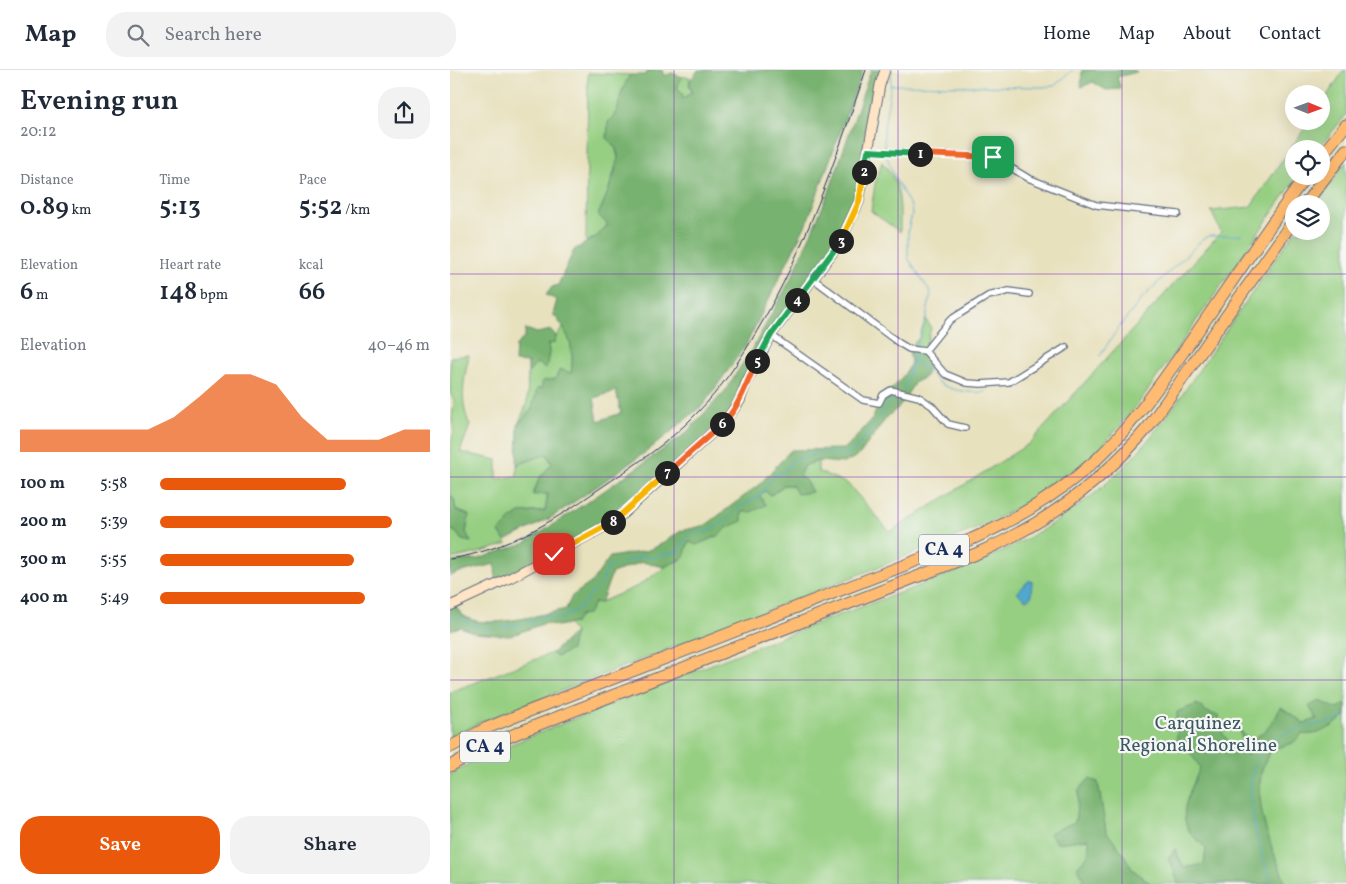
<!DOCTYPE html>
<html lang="en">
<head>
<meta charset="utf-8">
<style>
	body { margin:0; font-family:Vollkorn,serif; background:#f2f2f3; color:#1f2937; height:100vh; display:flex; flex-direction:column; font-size:19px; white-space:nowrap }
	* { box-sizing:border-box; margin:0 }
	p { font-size:16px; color:#747a83 }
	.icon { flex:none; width:28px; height:28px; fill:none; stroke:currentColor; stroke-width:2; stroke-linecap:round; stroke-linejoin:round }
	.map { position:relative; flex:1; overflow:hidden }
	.sheet { display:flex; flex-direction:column; background:#fff; width:450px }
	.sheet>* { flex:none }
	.needle { width:32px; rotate:91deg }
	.buttons { position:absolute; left:835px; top:15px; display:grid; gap:10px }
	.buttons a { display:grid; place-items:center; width:45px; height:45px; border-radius:50%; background:#fff; box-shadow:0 5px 20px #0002; font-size:25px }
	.pin { position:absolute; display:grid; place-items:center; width:42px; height:42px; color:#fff; margin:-21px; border-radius:10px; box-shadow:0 2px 8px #0006 }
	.km { position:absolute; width:25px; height:25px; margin:-12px; border-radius:50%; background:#222; color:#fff; font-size:14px; line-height:25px; text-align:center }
	.round { display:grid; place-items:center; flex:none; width:52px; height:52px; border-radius:20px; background:#f2f2f3 }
	.head { display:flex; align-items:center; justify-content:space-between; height:85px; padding:0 20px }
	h1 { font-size:28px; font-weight:600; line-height:38px }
	.stats { display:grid; grid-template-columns:repeat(3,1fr); gap:8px; height:85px; padding:5px 20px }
	.stats div { display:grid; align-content:center }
	.stats b { font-size:25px; font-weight:600 }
	.stats small { font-size:14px; font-weight:400 }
	.stats p { font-size:14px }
	.chart { height:140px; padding:10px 20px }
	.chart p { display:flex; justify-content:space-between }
	.chart svg { width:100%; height:90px; margin-top:5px; fill:#ea580c; opacity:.7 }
	.cta { display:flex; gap:10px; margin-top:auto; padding:10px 20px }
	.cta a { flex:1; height:58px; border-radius:20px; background:#ea580c; color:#fff; font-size:20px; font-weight:600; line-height:58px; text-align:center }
	.cta a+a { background:#f2f2f3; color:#1f2937 }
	ul { padding:0 20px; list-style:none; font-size:16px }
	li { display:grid; grid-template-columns:80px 60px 1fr; align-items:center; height:38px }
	li i { height:12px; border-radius:6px; background:#ea580c }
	header { display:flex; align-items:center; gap:30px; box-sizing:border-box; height:70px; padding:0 25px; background:#fff; border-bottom:1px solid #e0e1e3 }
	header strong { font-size:24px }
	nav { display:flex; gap:28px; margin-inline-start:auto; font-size:18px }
	.search { width:350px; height:45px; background:#f2f2f3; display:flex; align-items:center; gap:12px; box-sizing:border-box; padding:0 18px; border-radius:20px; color:#747a83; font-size:19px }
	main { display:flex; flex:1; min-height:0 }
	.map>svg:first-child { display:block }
</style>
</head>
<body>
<header>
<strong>Map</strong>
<div class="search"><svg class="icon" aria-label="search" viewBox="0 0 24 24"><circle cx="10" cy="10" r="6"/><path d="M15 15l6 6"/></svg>Search here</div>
<nav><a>Home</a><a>Map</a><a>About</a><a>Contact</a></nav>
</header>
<main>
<section class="sheet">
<div class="head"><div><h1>Evening run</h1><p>20:12</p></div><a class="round"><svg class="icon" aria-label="share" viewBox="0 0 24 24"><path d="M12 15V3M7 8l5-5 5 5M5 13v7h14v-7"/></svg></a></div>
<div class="stats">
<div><p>Distance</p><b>0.89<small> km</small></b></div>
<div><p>Time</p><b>5:13</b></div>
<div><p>Pace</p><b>5:52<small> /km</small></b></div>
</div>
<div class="stats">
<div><p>Elevation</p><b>6<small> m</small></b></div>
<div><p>Heart rate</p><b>148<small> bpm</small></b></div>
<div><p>kcal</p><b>66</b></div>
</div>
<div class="chart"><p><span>Elevation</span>40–46 m</p>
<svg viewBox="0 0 160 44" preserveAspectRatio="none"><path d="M0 44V33L10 33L20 33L30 33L40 33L50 33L60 27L70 17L80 6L90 6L100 11L110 27L120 38L130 38L140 38L150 33L160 33V44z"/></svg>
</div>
<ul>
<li><b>100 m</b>5:58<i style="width:69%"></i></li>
<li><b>200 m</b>5:39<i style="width:86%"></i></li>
<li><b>300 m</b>5:55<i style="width:72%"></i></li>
<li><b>400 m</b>5:49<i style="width:76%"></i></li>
</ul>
<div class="cta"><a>Save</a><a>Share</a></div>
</section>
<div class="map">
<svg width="896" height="814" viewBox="0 0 896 814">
	<rect width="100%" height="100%" fill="#f6f6f2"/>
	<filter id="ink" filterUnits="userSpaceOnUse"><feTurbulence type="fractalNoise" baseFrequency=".02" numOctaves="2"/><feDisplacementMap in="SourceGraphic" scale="10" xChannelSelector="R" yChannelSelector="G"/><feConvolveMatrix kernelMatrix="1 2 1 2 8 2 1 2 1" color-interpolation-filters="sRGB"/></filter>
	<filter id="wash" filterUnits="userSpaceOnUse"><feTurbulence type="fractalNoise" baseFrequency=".0096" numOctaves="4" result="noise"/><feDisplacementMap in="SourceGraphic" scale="20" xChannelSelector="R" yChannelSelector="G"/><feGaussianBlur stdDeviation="1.12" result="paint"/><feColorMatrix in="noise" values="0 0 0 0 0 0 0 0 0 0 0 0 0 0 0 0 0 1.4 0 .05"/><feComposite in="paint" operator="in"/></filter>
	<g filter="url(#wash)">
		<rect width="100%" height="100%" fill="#e8e1be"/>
		<path fill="#96cf82" stroke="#587f70" d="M894 0H896V45L868 79H844V106H848C808 163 768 220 728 277 701 316 674 357 638 389 606 416 570 437 533 456L65 639 29 653 0 668V622L102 583 107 587 125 562 117 554 125 553C131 544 139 533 151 532L188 516 221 493 231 490 239 472 257 470 268 466 315 421 321 425 334 415H342L348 424 349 406 354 395 368 391V401L398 414 440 462 580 373 771 162 761 141 800 137 860 51H871V35Z
			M138 3 180 5 172 21 170 35 164 47V73L168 88 157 125 148 145 158 154 146 167 136 172Z
			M232 7H240L239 15 242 22 233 29 227 18Z
			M432 92C452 112 450 136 450 162L421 141 425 114Z
			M896 92V814H0V705C23 690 49 679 74 669 174 629 273 589 373 551 473 513 579 484 659 411 698 376 726 334 755 291 785 248 815 204 845 161H871V134H864Z
			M476 249 481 258 475 281 459 279 469 268Z
			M114 257C122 272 124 288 121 304L105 309 92 319 82 339 68 354 77 334 78 303 87 292 96 299 99 282 98 273H105L106 266Z
			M19 285C14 309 9 332 20 355L10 382 47 390V409L67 406V395L97 383 102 394 89 409 83 424H98L95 441 70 443 49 462 57 474 28 483 0 489V460L5 461 12 470 16 462 18 453 6 440 4 430 0 425V373L4 362 2 350 4 330 0 324V287Z"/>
		<path fill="#78b270" stroke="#4a7067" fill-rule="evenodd" d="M199 0H212L214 6 222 3 232 7 227 18 233 23V29L242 22C237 6 242 11 248 0H413L357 152 296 275 254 334 200 379 149 415 99 449 55 471 49 462 61 449 70 443 95 441 98 424 83 425 89 409 102 394 97 384 67 395 68 354 82 339 87 319 92 318V311L105 309 110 299 121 303C125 278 119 263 103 244L107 230 96 225 102 217 108 215 124 180 146 167 158 155 148 145C154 132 167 101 168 88 168 80 163 73 157 68L158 52C171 40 167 34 173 19 175 14 177 10 180 5H195ZM166 321 171 343 148 351 144 328Z
			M421 0H433L402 139 390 164 317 267 285 335 251 370 158 451 46 512 45 494 7 503 0 506V492L28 489 75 473 148 425 235 364 275 321 305 274 342 207 379 122Z
			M632 0H685L687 2 667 7 671 19 656 20 643 12 631 17Z
			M76 259 87 263 101 260 106 266 105 273 98 274 99 282 96 299 87 293 78 303V293L65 292 66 275 74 268Z
			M459 279 475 281 478 297 475 307 465 312 449 337 437 347 409 385 394 393 368 391 354 396 349 406 355 410 362 422 347 424 342 415H334L321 425 315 421 310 426 316 435 301 442H292V451L277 458 268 466 246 475 239 472C236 477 237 479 235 484 233 491 220 493 214 497L192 492 162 503 151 533H144L138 544 130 545 125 553 107 556 95 553 60 566 25 563 10 557 0 560V536L4 534C7 538 10 543 14 546 35 561 92 544 116 539L122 526 142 512 160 487 196 481 208 476 231 461 256 455 310 414 341 380 394 379 402 372 423 348 429 333 454 305 461 293Z
			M0 425 4 429 6 440 19 445 16 462 21 472 12 470 5 461 0 460Z
			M125 562 121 580 107 587 102 583Z
			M870 631 887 639 896 633V646C884 656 868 667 852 664L843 673 823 679C819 684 815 690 813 696 802 736 822 777 836 814H728L724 800 718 789 725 779 734 798 754 794 756 778C752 774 748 771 744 767 723 745 742 720 750 697L737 678 727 670V642L747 634 755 641 768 646 772 662 783 679 798 685 789 660 802 671 819 657 831 637 854 653 867 649 859 636Z
			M639 709 648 712 656 761 673 783 682 799 701 814H627L634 809 627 797 639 784V769L607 773 599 763 625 752 629 720Z"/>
		<path fill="#51a8cd" stroke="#366c96" d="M578 511H582L581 527 576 530 567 523Z"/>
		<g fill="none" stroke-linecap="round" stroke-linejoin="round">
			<path stroke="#51a8cd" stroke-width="1" d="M440 15 592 17 604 16 623 0
				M435 78C432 60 436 45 439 28 441 18 440 9 442 0
				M436 85 447 112 461 137 462 144 458 160V188L481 223 476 249 466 277
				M650 286C657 274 665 263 673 252 679 244 686 238 691 229L753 169 759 166 791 165
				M463 292C474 295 477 301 485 309 494 320 521 324 535 322
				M454 320 465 283
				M0 549C10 543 14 552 23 555 30 558 37 559 44 558
				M51 557 71 555 96 546 112 548 131 537 139 526 152 513 158 497 182 490 190 486 200 488 229 481 237 467 243 462H256L273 453 291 436 310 426 324 406 334 402 341 392 348 388 352 389C374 375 386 392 406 379L440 332 449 324
				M822 814C807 770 777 690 834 664 852 656 864 655 882 652 887 651 892 647 896 645"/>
		</g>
	</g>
	<g filter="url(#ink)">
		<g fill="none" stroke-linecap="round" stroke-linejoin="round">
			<g stroke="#636d80" stroke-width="8">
				<path id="street" d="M418 81 543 87 578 108 646 135 728 144
					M362 208 449 273 459 279 475 281
					M321 265 413 330 429 333 433 325 441 320 469 327 482 336 498 354 515 358
					M475 281 495 304 517 313 531 314 559 312 616 277
					M475 281 500 250 538 226 559 221 579 224"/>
			</g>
			<g stroke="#636d80" stroke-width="11">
				<path id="secondary" d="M0 536 60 508 165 451 274 352 290 331 296 313 321 265 389 174 409 132 430 15 435 0"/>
			</g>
			<g stroke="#636d80" stroke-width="13">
				<path id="highway" d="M871 86 896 55
					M855 134 896 80
					M0 677 37 658 69 645 522 469C567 449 610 423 646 390 683 355 711 313 741 271 779 216 816 160 856 106
					M0 696 31 679 72 661 528 483C595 454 652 412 699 356L844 150"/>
			</g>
			<use href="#street" stroke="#fff" stroke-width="5.5"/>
			<use href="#secondary" stroke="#ffe4c6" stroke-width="9"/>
			<use href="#highway" stroke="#ffbb71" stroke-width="11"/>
			<path stroke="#1b2f5e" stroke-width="1" d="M0 489C57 480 102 452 149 419 183 396 219 373 247 343 271 319 290 290 307 261 356 179 385 90 416 0"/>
		</g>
	</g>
	<g fill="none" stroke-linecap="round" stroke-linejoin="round" filter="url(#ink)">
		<g stroke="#fff" stroke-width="10">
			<path id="split-1" d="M470 84 543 87"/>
		</g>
		<g stroke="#fff" stroke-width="10">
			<path id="split-2" d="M414 102 418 81 470 84"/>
		</g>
		<g stroke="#fff" stroke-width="10">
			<path id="split-3" d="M391 171 409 132 414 102"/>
		</g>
		<g stroke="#fff" stroke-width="10">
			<path id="split-4" d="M347 230 391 171"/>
		</g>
		<g stroke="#fff" stroke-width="10">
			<path id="split-5" d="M307 291 321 265 347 230"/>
		</g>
		<g stroke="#fff" stroke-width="10">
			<path id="split-6" d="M272 354C290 337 296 313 307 291"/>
		</g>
		<g stroke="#fff" stroke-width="10">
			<path id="split-7" d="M217 403 272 354"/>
		</g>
		<g stroke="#fff" stroke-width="10">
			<path id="split-8" d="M163 452 217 403"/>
		</g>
		<g stroke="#fff" stroke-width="10">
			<path id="split-9" d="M104 484 163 452"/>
		</g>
		<use href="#split-1" stroke="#f0652b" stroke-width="6"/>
		<use href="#split-2" stroke="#22a559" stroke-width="6"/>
		<use href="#split-3" stroke="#f5b400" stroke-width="6"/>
		<use href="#split-4" stroke="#22a559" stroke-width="6"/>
		<use href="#split-5" stroke="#22a559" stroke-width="6"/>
		<use href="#split-6" stroke="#f0652b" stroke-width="6"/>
		<use href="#split-7" stroke="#f0652b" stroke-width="6"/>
		<use href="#split-8" stroke="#f5b400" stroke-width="6"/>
		<use href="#split-9" stroke="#f5b400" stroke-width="6"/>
	</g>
	<path fill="none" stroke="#7b2cbf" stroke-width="1" stroke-opacity="0.55" d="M224 0V814M448 0V814M672 0V814M0 204H896M0 407H896M0 610H896"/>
	<g text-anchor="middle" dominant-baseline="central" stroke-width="4.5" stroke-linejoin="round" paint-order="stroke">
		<g fill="#f6f6f2" stroke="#5d6b8a" stroke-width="1">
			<rect x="469" y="464.5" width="50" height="31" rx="4"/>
			<rect x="10" y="661.5" width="50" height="31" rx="4"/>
		</g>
		<g font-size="18" font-weight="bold" fill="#1b2f5e">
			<text x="494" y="480">CA 4</text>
			<text x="35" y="677">CA 4</text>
		</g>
		<g font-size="19" fill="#3a5767" stroke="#f6f6f2">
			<text x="748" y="654">Carquinez<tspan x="748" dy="22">Regional Shoreline</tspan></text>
		</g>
	</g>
</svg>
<div class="buttons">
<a><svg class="needle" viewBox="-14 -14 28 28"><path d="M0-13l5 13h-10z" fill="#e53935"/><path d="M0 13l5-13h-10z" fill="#747a83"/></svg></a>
<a><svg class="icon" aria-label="locate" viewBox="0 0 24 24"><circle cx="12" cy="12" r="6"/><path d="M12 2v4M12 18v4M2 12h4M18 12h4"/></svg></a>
<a><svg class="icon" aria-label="layers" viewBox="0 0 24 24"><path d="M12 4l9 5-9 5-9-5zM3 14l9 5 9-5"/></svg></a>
</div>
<div class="pin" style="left:543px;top:87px;background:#1e9e55"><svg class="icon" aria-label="arrive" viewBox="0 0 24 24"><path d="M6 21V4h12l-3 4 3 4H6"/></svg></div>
<div class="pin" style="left:104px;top:484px;background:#d93025"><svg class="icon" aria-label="check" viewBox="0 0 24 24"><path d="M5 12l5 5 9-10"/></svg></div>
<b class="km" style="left:470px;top:84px">1</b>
<b class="km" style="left:414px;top:102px">2</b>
<b class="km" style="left:391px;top:171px">3</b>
<b class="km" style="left:347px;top:230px">4</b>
<b class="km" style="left:307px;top:291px">5</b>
<b class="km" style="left:272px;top:354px">6</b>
<b class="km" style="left:217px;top:403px">7</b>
<b class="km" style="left:163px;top:452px">8</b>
</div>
</main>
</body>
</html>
